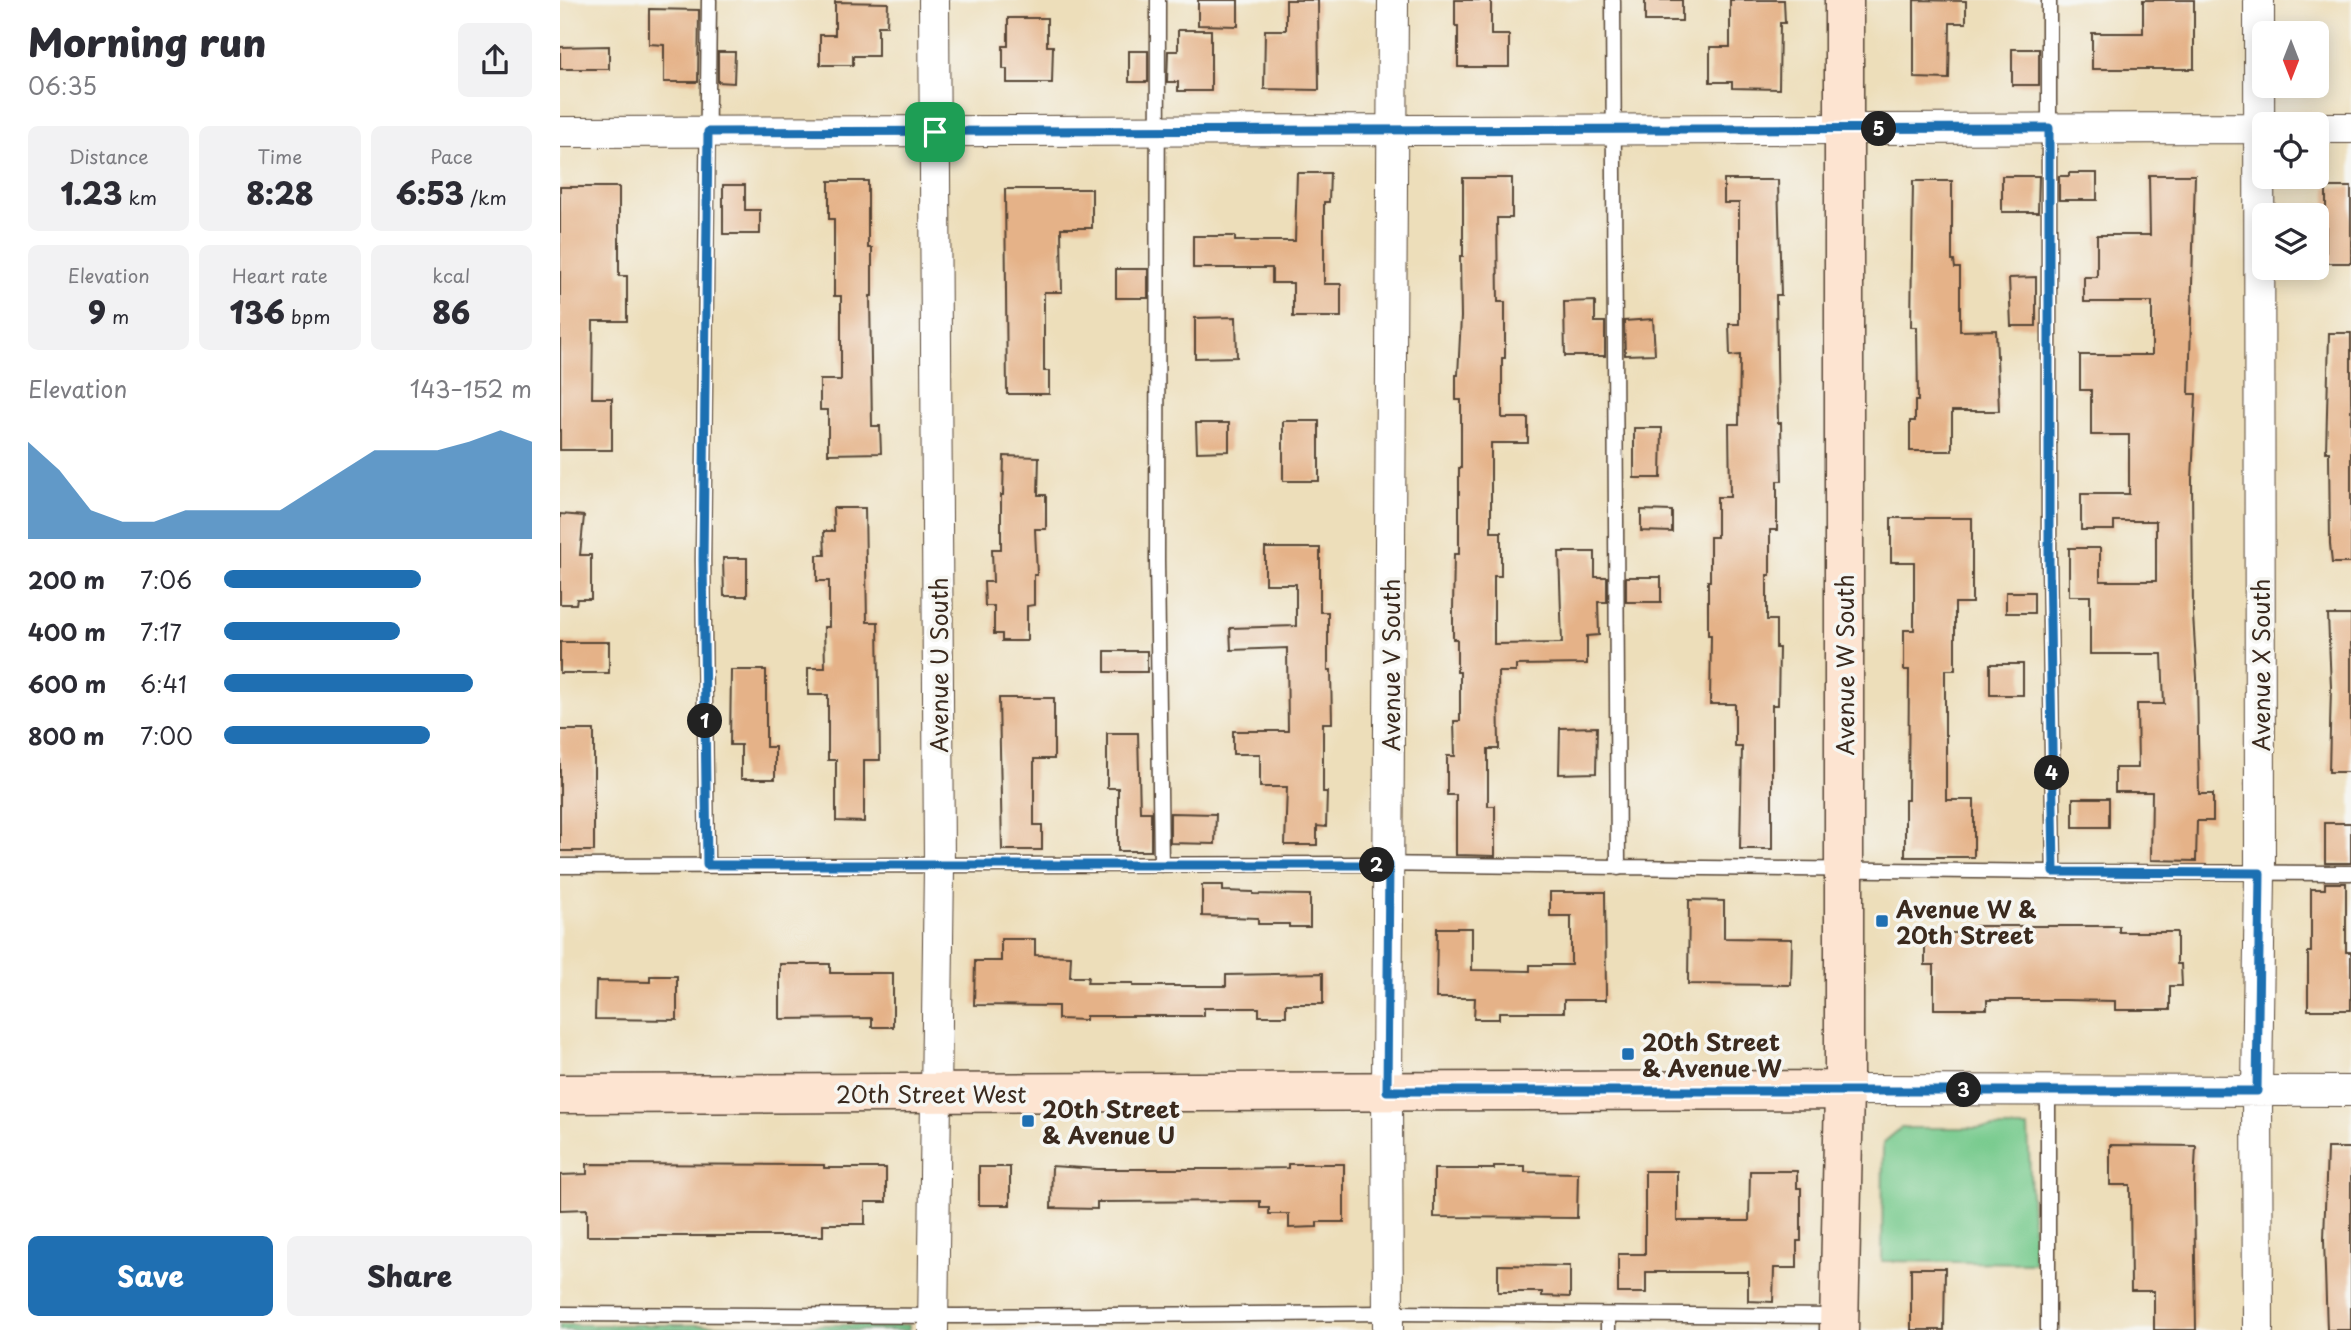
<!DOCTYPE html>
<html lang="en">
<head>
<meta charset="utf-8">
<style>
	body { margin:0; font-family:"Playpen Sans",sans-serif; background:#f2f2f3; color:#2b2b33; height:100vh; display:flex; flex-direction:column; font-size:26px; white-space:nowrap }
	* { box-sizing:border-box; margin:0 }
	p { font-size:23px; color:#7c7c81 }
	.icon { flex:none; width:38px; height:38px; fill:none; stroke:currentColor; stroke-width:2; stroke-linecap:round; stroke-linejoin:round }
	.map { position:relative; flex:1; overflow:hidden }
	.drawer { display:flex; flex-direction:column; background:#fff; width:560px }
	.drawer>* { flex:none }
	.needle { width:46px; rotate:180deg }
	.fabs { position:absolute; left:1692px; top:21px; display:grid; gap:14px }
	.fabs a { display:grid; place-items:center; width:77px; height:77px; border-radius:10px; background:#fff; box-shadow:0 4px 18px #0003; font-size:35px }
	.pin { position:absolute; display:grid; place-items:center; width:60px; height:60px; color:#fff; margin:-30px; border-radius:14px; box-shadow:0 4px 10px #0006 }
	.km { position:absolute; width:35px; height:35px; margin:-18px; border-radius:50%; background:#222; color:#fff; font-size:19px; line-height:35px; text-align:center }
	.round { display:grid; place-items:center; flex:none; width:74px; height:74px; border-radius:10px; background:#f2f2f3 }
	.overview { display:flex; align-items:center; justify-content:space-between; height:119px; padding:0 28px }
	h1 { font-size:38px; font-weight:800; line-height:52px }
	.metrics { display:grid; grid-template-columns:repeat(3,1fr); gap:10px; height:119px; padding:7px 28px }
	.metrics div { display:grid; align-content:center; border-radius:10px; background:#f2f2f3; text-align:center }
	.metrics b { font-size:30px; font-weight:800 }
	.metrics small { font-size:19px; font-weight:400 }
	.metrics p { font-size:19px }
	.chart { height:196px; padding:14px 28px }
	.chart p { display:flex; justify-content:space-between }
	.chart svg { width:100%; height:126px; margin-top:7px; fill:#1f6fb2; opacity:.7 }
	.button { display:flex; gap:14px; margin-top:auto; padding:14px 28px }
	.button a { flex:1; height:80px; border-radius:10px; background:#1f6fb2; color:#fff; font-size:28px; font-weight:800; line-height:80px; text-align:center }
	.button a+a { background:#f2f2f3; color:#2b2b33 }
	ul { padding:0 28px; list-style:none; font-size:23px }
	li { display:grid; grid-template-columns:112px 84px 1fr; align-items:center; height:52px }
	li i { height:18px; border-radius:9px; background:#1f6fb2 }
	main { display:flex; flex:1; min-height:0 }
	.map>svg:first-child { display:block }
</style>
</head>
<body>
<main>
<section class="drawer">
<div class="overview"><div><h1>Morning run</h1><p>06:35</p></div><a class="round"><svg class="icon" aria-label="share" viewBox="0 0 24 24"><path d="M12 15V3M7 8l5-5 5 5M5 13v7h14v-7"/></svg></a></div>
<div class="metrics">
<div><p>Distance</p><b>1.23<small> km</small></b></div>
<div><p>Time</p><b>8:28</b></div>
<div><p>Pace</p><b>6:53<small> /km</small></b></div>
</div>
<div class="metrics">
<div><p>Elevation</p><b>9<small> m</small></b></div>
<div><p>Heart rate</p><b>136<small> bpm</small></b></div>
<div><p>kcal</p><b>86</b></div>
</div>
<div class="chart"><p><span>Elevation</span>143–152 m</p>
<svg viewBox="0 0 160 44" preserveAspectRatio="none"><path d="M0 44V10L10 20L20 34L30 38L40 38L50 34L60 34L70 34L80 34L90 27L100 20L110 13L120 13L130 13L140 10L150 6L160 10V44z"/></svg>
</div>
<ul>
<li><b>200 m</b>7:06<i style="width:64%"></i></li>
<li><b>400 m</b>7:17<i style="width:57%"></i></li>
<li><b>600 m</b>6:41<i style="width:81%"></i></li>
<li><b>800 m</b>7:00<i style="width:67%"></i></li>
</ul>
<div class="button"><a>Save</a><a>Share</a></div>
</section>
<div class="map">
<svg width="1791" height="1330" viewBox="0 0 1791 1330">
	<rect width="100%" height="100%" fill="#f6f6f2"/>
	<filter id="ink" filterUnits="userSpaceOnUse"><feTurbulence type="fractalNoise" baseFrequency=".0143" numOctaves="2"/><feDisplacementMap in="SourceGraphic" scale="14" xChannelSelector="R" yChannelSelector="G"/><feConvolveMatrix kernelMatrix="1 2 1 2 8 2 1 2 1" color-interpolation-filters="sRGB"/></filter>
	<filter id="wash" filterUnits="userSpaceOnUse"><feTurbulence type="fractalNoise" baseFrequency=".00686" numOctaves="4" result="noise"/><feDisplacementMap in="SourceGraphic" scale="28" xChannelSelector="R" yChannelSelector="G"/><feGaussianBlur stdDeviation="1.57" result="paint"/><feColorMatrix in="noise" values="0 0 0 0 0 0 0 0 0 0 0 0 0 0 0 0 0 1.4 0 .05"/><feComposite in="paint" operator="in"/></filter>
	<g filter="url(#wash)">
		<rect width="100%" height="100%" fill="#eddeba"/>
		<path fill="#77ca8d" stroke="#597a56" stroke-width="2" d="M1341 1128H1468L1474 1263 1322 1261 1323 1143Z
			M0 1325H349V1330H0Z"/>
		<g id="blocks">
			<path fill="#e5b288" d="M638 0H678V26L638 25Z
				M726 0H758L759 90 704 89 705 30H726Z
				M895 0H931V35H949V67H898V26H895Z
				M1085 0H1122V21H1085Z
				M1170 0H1224L1225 23H1220L1219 89 1172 88V82H1150V47H1170Z
				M1354 0 1406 1V23H1390L1389 79 1354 78Z
				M1583 0H1634V69H1532V33H1583Z
				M275 2 328 3 327 26H318V56H293V65H260V35H275Z
				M89 9 139 10 138 82H104V45L89 44Z
				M448 18H487V46H493L492 83H447V69H443V46H448Z
				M618 30H651V91H618V82H607L608 51H618Z
				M49 46V69H0V47Z
				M1452 49H1479V85H1452Z
				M569 51H588V82H569Z
				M158 52H175L174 83 158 82Z
				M737 173H770L769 202H764V284H781V317H733V283H712V268H633V236H675V241H735Z
				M1509 173H1537V200H1499V176H1509Z
				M1589 175H1635L1629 394H1636L1632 480 1633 615 1637 678 1639 794H1653V821H1637L1636 861 1591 860 1592 792H1555V768H1578L1577 704H1604L1602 654H1530V596H1509V548H1540V581H1596V521H1554V530H1521V494H1569V435H1531V390H1520V355H1592V302H1524V277H1537V235H1590Z
				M1442 176H1479L1478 212H1442Z
				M903 178H952V218H937L938 302H945V358H942V418H968V443H931V532H941V576H934V644L1002 643 999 552H1035V577H1047V602H1038L1039 635 1027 636V664L956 665V672H938L939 749H928V806H935V856L896 855V795H887V756H895L894 721H900V672H897V639H893V610L894 554H899V468H901V400H896V375H898L901 317 900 256H903Z
				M1164 180H1218L1221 295H1216L1218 423H1221L1222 481H1217V530H1210V575H1207V620H1216V648H1219L1218 705H1212V849H1180L1182 747H1175V704H1150L1151 635H1148V581H1150V537H1157V497H1170L1169 424H1179L1180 355 1170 356 1169 324H1179V203H1164Z
				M269 181H308V248H312V296H310L312 426H320L321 453 268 454V410H260V380H281V296H274V219H269Z
				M1353 181H1392V261H1394L1395 268H1400V331L1436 330 1439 411H1392V451H1350V421H1355V401H1358L1357 327H1351Z
				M163 185H185V210H200V234H163Z
				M0 187H59V276H67V321H33L32 398H52V450H0Z
				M1766 187H1791V263H1766Z
				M445 189H532V228H501L502 292H484V371H489V394H447Z
				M556 269H588V298H556Z
				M1476 277V326H1451L1449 278Z
				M1035 301V322H1045V356H1005L1004 302Z
				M676 317 677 357 635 358V318Z
				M1093 319 1095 354 1065 355 1064 321Z
				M1769 333H1791V563H1772L1770 544 1769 452H1766Z
				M723 421H759V481H723Z
				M636 423H669V451L637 452Z
				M1074 428H1102L1101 478H1074Z
				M444 456 479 457 478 495H486V529H475L477 575H474V605L467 606V641H442V634H434V606H425L424 582H433L432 549H441V495H443Z
				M273 508H305L307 622H318L320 760H304V822L276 821V760H268V695H248V668H265L264 627H269V581H257V555H265L264 531H274Z
				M1081 510 1112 511V532L1081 531Z
				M0 514 24 516 20 555H31V599H17L16 604H0Z
				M1331 518H1412V603H1395V670H1385V735H1386V800H1414V857H1345V800H1348L1349 670H1344V630H1354V562H1331Z
				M705 548H760V612H768V670H771L772 723H763V792H767L766 827 757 826V845H725L727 787H700V754H673V731H728L727 648 671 650 670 628 736 626V584H705Z
				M163 558H187V596H164Z
				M1066 577H1101V602H1066Z
				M1446 592H1474V613H1446Z
				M1768 615H1791V772H1769L1771 687Z
				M0 642H49V673H0Z
				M545 651H587V672H545Z
				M1430 664H1463V695H1430Z
				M171 670H206V747H215V779H181V745H170Z
				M439 698H494V759H474V825H482V850H442Z
				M1037 727 1036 773 999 774 1000 728Z
				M0 730H34V851H0Z
				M547 733H578L580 812H591V851H558V788H547Z
				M1513 798H1549V827H1513Z
				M610 813 656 814 655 844 610 843Z
				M1765 823H1791V863H1765Z
				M1765 883H1786V952H1791V1010H1748V952H1751V889H1765Z
				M642 885H663V891L693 892V894L750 895V927H729V924H698V918L642 916Z
				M990 892H1045L1046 1000H1004V1012H939V1019H914L915 998H876L877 928H912V970L970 971V965H1011V916H990Z
				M1129 900 1164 901V938L1232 939 1231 985 1128 984Z
				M1416 926H1559V932H1617V964H1621L1622 986H1610V1010H1555V1001L1504 1000H1427V1009H1374V965H1365V933H1416Z
				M441 939H475V955L511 956 510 977H528L527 983H573V986H666V975L763 973V1004H726V1016H699V1008H644V1016H526V1020L498 1019V1006L414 1005 415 961H441Z
				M220 964H270V973H333V1027H312V1018L220 1019Z
				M90 976H117V1020L35 1019 36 981 90 982Z
				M1550 1145 1636 1146 1634 1186 1636 1330H1594V1291H1571L1570 1185H1550Z
				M1767 1148H1791V1330H1767L1764 1240Z
				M27 1164 264 1165V1168H326V1202H305V1224H263V1236H27V1209L0 1210V1175L27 1174Z
				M728 1164H784V1222H757V1227L729 1228V1214H709V1208H700V1201L537 1202V1209L491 1208 492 1166 538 1169H663L728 1168Z
				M934 1166H965V1172L1018 1173 1017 1218 874 1217V1169H934Z
				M419 1167H450V1205H419Z
				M1085 1171H1117V1221H1189L1190 1171H1237V1188H1241V1241H1237V1268H1214L1213 1302 1188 1301V1272H1086V1293H1058V1254H1085Z
				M938 1265 1010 1266V1297L982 1296V1292H938Z
				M1351 1268H1385L1384 1330H1351Z"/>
		</g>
	</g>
	<g filter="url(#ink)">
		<use href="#blocks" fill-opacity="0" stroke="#564535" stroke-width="2"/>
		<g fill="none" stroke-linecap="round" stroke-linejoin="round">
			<g stroke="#564535" stroke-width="17">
				<path id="lane" d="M598 0 597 560 601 865
					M1053 0 1058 868
					M1489 0V560L1494 872
					M147 865 143 560 149 0
					M0 866 810 864 1494 872 1791 873
					M1488 1090V1330
					M0 1314 397 1316 829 1313 1279 1316
					M1048 1315V1330"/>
			</g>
			<g stroke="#564535" stroke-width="32">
				<path id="street" d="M1757 128H1791
					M0 132 1704 128
					M1284 1090 1791 1091
					M373 1330 379 866 374 0
					M828 1330 827 1091 833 0
					M1698 1330 1697 1091 1700 873 1699 0"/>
			</g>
			<g stroke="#564535" stroke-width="41">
				<path id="secondary" d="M0 1094 1284 1090
					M1279 1330 1284 1090V0"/>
			</g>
			<use href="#lane" stroke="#fff" stroke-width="14"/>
			<use href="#street" stroke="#fff" stroke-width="30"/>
			<use href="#secondary" stroke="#fde4d1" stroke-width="38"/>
		</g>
	</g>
	<g fill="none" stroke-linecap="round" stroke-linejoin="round" filter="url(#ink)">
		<g stroke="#fff" stroke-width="14">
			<path id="route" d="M1489 128V560L1494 872 1700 873 1697 1091H827L829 865H147L143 560 148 132Z"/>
		</g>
		<use href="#route" stroke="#1f6fb2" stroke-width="9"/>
	</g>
	<g fill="#1f6fb2" stroke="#f6f6f2" stroke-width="2.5">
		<rect x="1315" y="914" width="14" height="14" rx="3.5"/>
		<rect x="1061" y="1047" width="14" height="14" rx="3.5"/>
		<rect x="461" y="1114" width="14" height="14" rx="3.5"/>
	</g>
	<g text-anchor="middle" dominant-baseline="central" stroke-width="7" stroke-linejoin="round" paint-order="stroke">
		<g font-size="23" fill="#3b2a1e" stroke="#f6f6f2">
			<text transform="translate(378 665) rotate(-90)">Avenue U South</text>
			<text transform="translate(830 665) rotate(-90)">Avenue V South</text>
			<text transform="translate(1284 665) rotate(-90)">Avenue W South</text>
			<text transform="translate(1700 665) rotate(-90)">Avenue X South</text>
			<text x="371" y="1093">20th Street West</text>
		</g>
		<g font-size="23" font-weight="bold" fill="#3b2a1e" stroke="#f6f6f2" text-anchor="start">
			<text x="1336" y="908">Avenue W &amp;<tspan x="1336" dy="26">20th Street</tspan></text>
			<text x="1082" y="1041">20th Street<tspan x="1082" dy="26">&amp; Avenue W</tspan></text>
			<text x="482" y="1108">20th Street<tspan x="482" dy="26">&amp; Avenue U</tspan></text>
		</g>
	</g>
</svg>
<div class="fabs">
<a><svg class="needle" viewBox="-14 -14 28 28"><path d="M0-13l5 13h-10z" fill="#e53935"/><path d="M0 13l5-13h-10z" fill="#7c7c81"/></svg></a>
<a><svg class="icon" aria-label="locate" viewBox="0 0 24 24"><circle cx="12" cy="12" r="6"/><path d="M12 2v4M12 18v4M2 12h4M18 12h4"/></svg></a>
<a><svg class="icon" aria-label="layers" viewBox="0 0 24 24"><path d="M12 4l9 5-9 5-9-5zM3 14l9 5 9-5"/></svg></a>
</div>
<div class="pin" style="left:375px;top:132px;background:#1e9e55"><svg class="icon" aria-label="arrive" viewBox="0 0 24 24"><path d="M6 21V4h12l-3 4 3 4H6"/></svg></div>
<b class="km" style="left:145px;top:721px">1</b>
<b class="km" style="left:817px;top:865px">2</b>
<b class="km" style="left:1404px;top:1090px">3</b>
<b class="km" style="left:1492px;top:773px">4</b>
<b class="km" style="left:1319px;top:129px">5</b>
</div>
</main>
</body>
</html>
